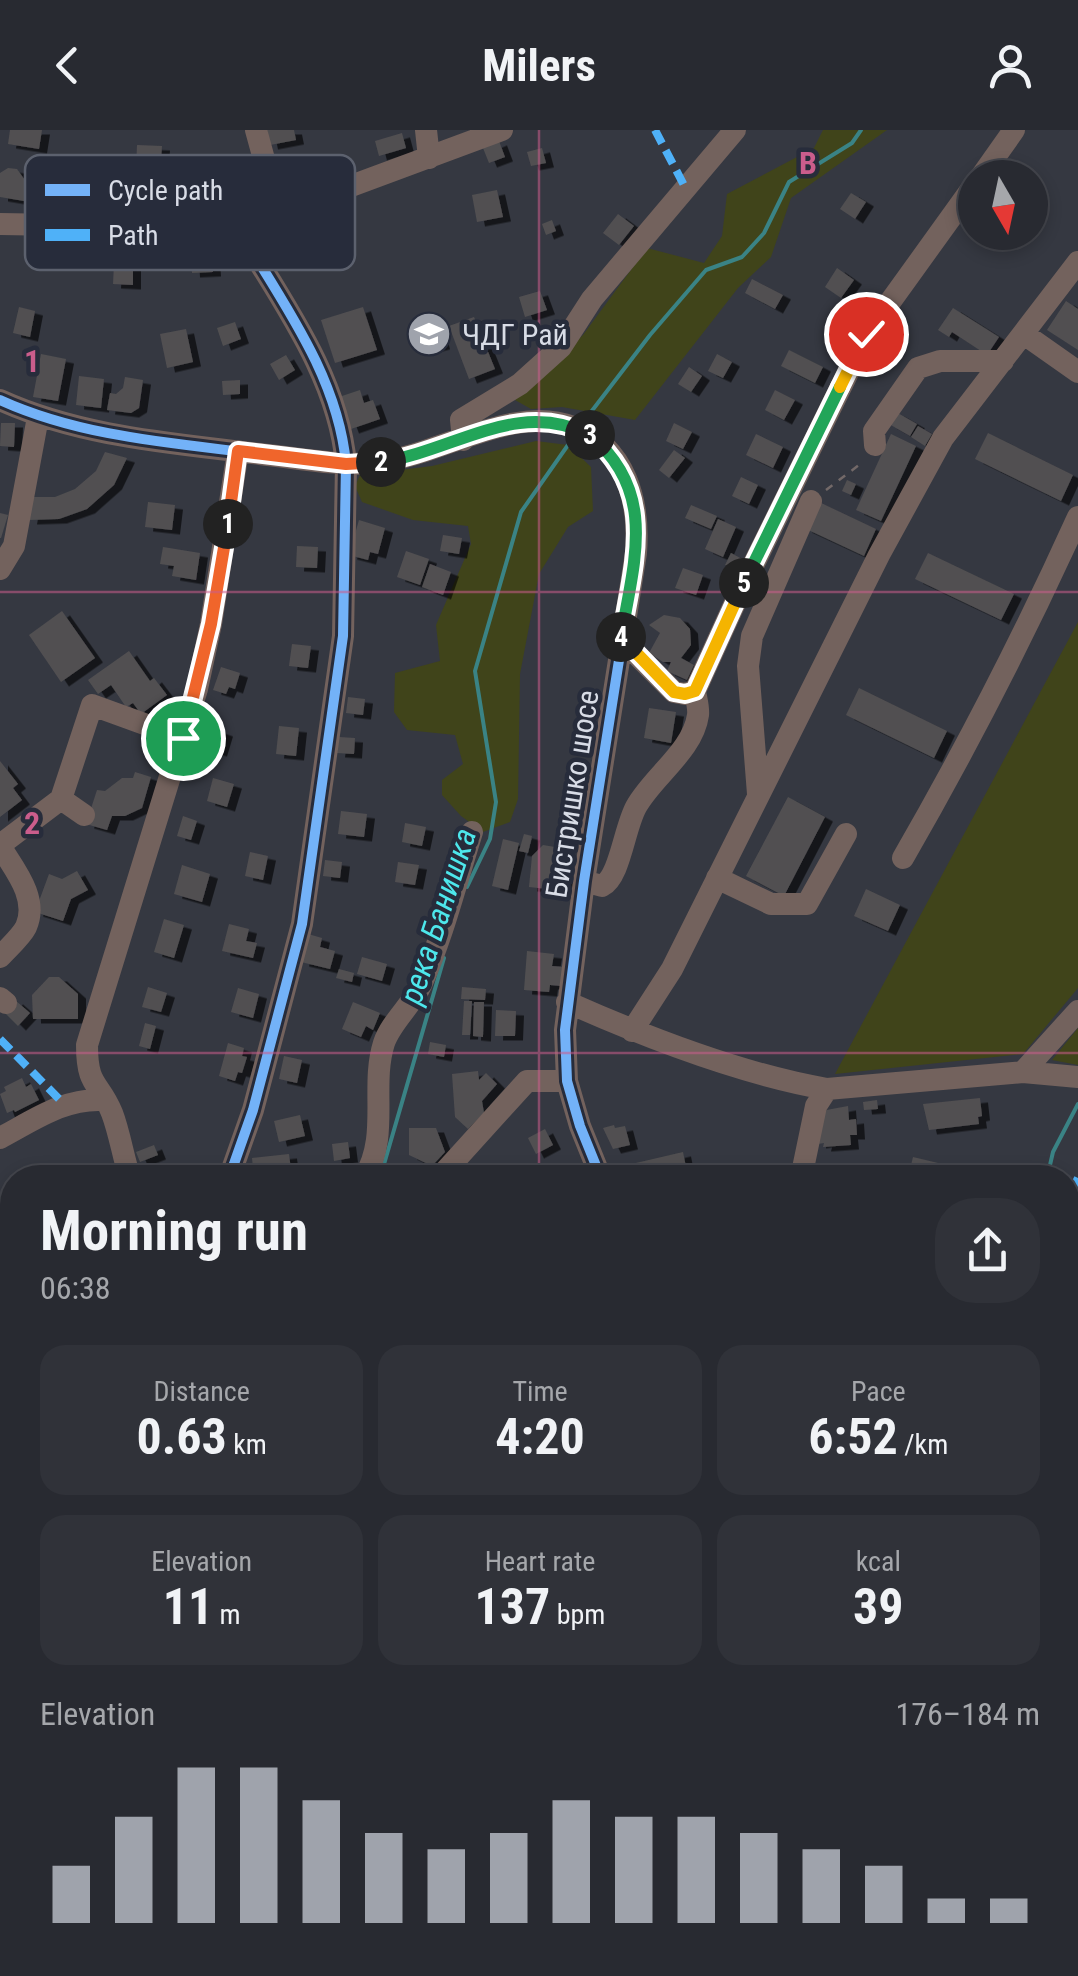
<!DOCTYPE html>
<html lang="en">
<head>
<meta charset="utf-8">
<style>
	body { margin:0; font-family:"Roboto Condensed",sans-serif; background:#303239; color:#f1f3f6; height:100vh; display:flex; flex-direction:column; font-size:38px; white-space:nowrap }
	* { box-sizing:border-box; margin:0 }
	p { font-size:32px; color:#a5a7ab }
	.icon { flex:none; width:55px; height:55px; fill:none; stroke:currentColor; stroke-width:2; stroke-linecap:round; stroke-linejoin:round }
	.map { position:relative; flex:1; overflow:hidden }
	.drawer { position:absolute; left:0px; top:1035px; width:1080px; height:812px; display:flex; flex-direction:column; background:#282a31; border-radius:40px 40px 0 0; box-shadow:0 5px 15px #0003,0 0 0 2px #44464d }
	.drawer>* { flex:none }
	.needle { width:65px; rotate:171deg }
	.fabs { position:absolute; left:958px; top:30px; display:grid; gap:20px }
	.fabs a { display:grid; place-items:center; width:90px; height:90px; border-radius:50%; background:#282a31; box-shadow:0 5px 15px #0003,0 0 0 2px #44464d; font-size:50px }
	.pin { position:absolute; display:grid; place-items:center; width:85px; height:85px; color:#fff; margin:-42px; border:5px solid #fff; border-radius:50%; box-shadow:0 2px 10px #0007 }
	.km { position:absolute; width:50px; height:50px; margin:-25px; border-radius:50%; background:#222; color:#fff; font-size:28px; line-height:50px; text-align:center }
	.round { display:grid; place-items:center; flex:none; width:105px; height:105px; border-radius:40px; background:#303239 }
	.overview { display:flex; align-items:center; justify-content:space-between; height:170px; padding:0 40px }
	h1 { font-size:55px; font-weight:700; line-height:75px }
	.stats { display:grid; grid-template-columns:repeat(3,1fr); gap:15px; height:170px; padding:10px 40px }
	.stats div { display:grid; align-content:center; border-radius:25px; background:#303239; text-align:center }
	.stats b { font-size:50px; font-weight:700 }
	.stats small { font-size:28px; font-weight:400 }
	.stats p { font-size:28px }
	.chart { height:280px; padding:20px 40px }
	.chart p { display:flex; justify-content:space-between }
	.chart svg { width:100%; height:180px; margin-top:10px; stroke:#9fa3ac; stroke-width:6 }
	header { display:flex; justify-content:space-between; align-items:center; height:130px; padding:0 40px; background:#282a31; font-size:45px; font-weight:700 }
	.map>svg:first-child { display:block }
</style>
</head>
<body>
<header><svg class="icon" aria-label="back" viewBox="0 0 24 24"><path d="M15 5l-7 7 7 7"/></svg>Milers<svg class="icon" aria-label="person" viewBox="0 0 24 24"><circle cx="12" cy="8" r="4"/><path d="M4 21q1-7 8-7t8 7"/></svg></header>
<div class="map">
<svg width="1078" height="1846" viewBox="0 0 1078 1846">
	<defs>
		<filter id="shadow"><feDropShadow dx="8" dy="4.5" stdDeviation="0" flood-color="#0009"/></filter>
	</defs>
	<rect width="100%" height="100%" fill="#353841"/>
	<path fill="#4a3937" d="M1078 1146V1777L1068 1776V1151Z"/>
	<path fill="#40441a" d="M823 0H887L791 68 771 127 738 158 635 290 562 277 531 279 515 270 583 205 647 118 704 133 722 106 727 64 814 18Z
		M536 311 568 315 591 337 593 381 568 397 539 444 520 544 518 669 510 692 483 702 461 686 442 665V650L463 634 455 605 407 600 394 582 395 543 440 531 436 495 471 414 468 396 413 390 362 372 355 356 360 345 432 336Z
		M1078 492V858L1023 924 835 944Z
		M1078 898V935L1052 930Z
		M0 1601 12 1605V1786L4 1807 0 1808Z"/>
	<g fill="none" stroke-linecap="round" stroke-linejoin="round">
		<path stroke="#3a8385" stroke-width="4" d="M591 282 650 205 706 140 742 127 764 103 789 52 852 13 861 0
			M467 757 490 709 496 672 475 541 521 382 568 315
			M380 1048 444 828
			M1047 1048 1053 1022 1078 974
			M1068 1106 1078 1107
			M0 1609 10 1594"/>
	</g>
	<path fill="#514f51" filter="url(#shadow)" d="M10 0H42L39 19 8 14Z
		M267 0H294L296 10 270 15Z
		M402 3 406 18 379 26 375 11Z
		M499 11 505 27 489 33 483 18Z
		M137 15 162 16 160 42 136 41Z
		M542 18 546 33 531 36 527 22Z
		M8 38 17 39 27 53 24 71 0 67V43Z
		M497 60 503 87 477 92 472 65Z
		M851 63 866 72 855 89 840 79Z
		M618 84 634 96 619 115 603 103Z
		M552 90 556 101 546 105 542 94Z
		M212 125 213 142 192 143 191 126Z
		M114 134H133V155L113 154Z
		M837 138 854 150 841 168 825 157Z
		M752 149 783 165 775 179 745 163Z
		M540 161 547 180 525 187 519 167Z
		M1066 171 1078 179V220L1047 200Z
		M19 177 35 181 30 207 13 203Z
		M363 177 377 220 335 233 321 190Z
		M953 178 999 207 987 225 952 202 949 207 938 200Z
		M474 187 495 239 469 249 449 196Z
		M436 188 442 215 422 220 415 193Z
		M235 192 241 209 223 216 217 198Z
		M186 199 193 232 167 238 160 204Z
		M789 220 823 237 815 253 781 236Z
		M41 224 66 229 58 271 33 267Z
		M717 224 732 232 723 248 708 241Z
		M286 225 295 240 279 250 270 234Z
		M689 237 702 246 691 262 678 254Z
		M79 246 104 249 101 278 76 275Z
		M125 247 143 250 139 278 131 283 107 280 110 263 116 264 123 258Z
		M240 250V264L223 265 222 251Z
		M360 260 364 273 373 270 380 289 351 299 339 267Z
		M775 260 795 270 784 290 765 280Z
		M896 282 917 294 910 306 889 294Z
		M1 293H15L14 317 0 316Z
		M674 293 692 302 683 319 666 311Z
		M918 296 932 304 925 316 911 307Z
		M988 303 1073 345 1061 371 975 329Z
		M756 304 783 317 773 338 746 325Z
		M891 304 916 316 881 391 856 380Z
		M674 320 685 328 669 348 659 340Z
		M105 322 127 328 114 355 87 379 59 389 29 390 33 367H55L75 359 96 341Z
		M741 347 758 355 749 374 732 366Z
		M847 350 856 354 851 365 842 361Z
		M817 371 876 399 864 426 804 398Z
		M148 372 175 375 172 400 145 397Z
		M691 375 717 386 711 399 685 388Z
		M0 383 8 385 1 408H0Z
		M718 389 736 397 723 427 705 419Z
		M359 390 385 398 378 424 370 422 368 430 349 425Z
		M443 405 462 408 459 424 440 421Z
		M297 416 318 417 317 438 296 437Z
		M163 417 200 423 196 450 172 446 174 436 160 434Z
		M406 421 429 429 420 455 397 447Z
		M731 423 744 430 739 441 725 435Z
		M928 423 1014 464 1001 490 915 449Z
		M430 434 451 442 443 465 422 457Z
		M683 438 703 445 696 465 675 458Z
		M62 481 95 528 61 552 29 505Z
		M664 485 680 488 690 499 691 515 681 528 694 535 687 550 667 541 671 532H663L649 523 660 503 649 495Z
		M292 514 311 516 308 538 289 536Z
		M129 521 150 551 154 548 167 565 141 584 133 573 126 577 111 555 98 564 88 550Z
		M221 537 240 543 235 559 229 557 226 564 213 560Z
		M859 558 947 601 934 628 846 585Z
		M348 567 365 569 363 585 346 583Z
		M158 578 172 582 168 594 155 590Z
		M649 578 676 582 671 613 644 608Z
		M208 596 225 602 219 622 201 617Z
		M279 596 299 598 296 626 276 624Z
		M339 607 355 608 354 624 337 623Z
		M0 631 18 654 13 658 22 670 0 687Z
		M135 642 151 647 142 678 125 686H112L107 700 86 694 97 660 105 661 122 648H133Z
		M213 648 234 654 227 677 207 671Z
		M788 667 825 687 784 766 746 746Z
		M341 681 367 684 364 707 338 704Z
		M183 686 197 691 191 710 177 706Z
		M405 693 426 697 422 716 402 712Z
		M524 704 532 706 528 723 519 721Z
		M503 709 519 713 508 760 492 756Z
		M543 715 555 717 563 729 561 741 569 742 567 761 529 757 532 726Z
		M250 722 268 726 263 750 245 746Z
		M325 730 342 732 340 748 323 746Z
		M398 732 419 735 415 755 395 752Z
		M182 735 210 744 202 772 174 764Z
		M77 741 88 760 71 769 63 791 35 782 49 744 62 749Z
		M866 759 900 775 888 801 854 786Z
		M164 789 184 795 174 828 154 822Z
		M229 794 249 799 246 811 257 813 253 828 222 821Z
		M308 804 322 808 320 817 335 821 330 839 301 832Z
		M527 821 554 824 552 836 564 837 562 856 550 855 549 862 524 860Z
		M362 827 387 834 382 851 357 844Z
		M339 839 354 843 352 852 336 848Z
		M49 847H59L78 864V889H33L32 865Z
		M148 857 167 863 161 882 142 877Z
		M462 857 486 859 485 870 461 869Z
		M238 858 259 864 253 888 231 882Z
		M15 870 30 883 18 896 4 882Z
		M464 871H472L470 905H462Z
		M353 872 380 883 373 900 366 896 361 907 342 899Z
		M474 872H484L483 907 473 906Z
		M496 880 516 881 515 906H495Z
		M145 893 156 896 150 919 139 916Z
		M430 912 446 915 444 927 428 924Z
		M228 913 244 918 242 926 247 927 242 943 238 942 235 951 219 946Z
		M284 926 302 930 297 953 279 949Z
		M478 941 479 950 486 943 497 954 482 971 484 983 468 999 455 987 452 944Z
		M22 948 26 957 31 954 39 970 15 982 14 980 7 983 0 964 6 961 4 957Z
		M980 968 982 986 978 987 979 994 929 1000 923 974Z
		M877 970 878 979 864 980 863 972Z
		M848 976 849 990 856 989 857 1005H850L851 1015 823 1017 824 1013 818 1014 821 981Z
		M300 985 305 1006 279 1012 274 991Z
		M614 995 615 998 625 996 630 1015 613 1019 603 998Z
		M409 998H436L445 1022 432 1036 409 1025Z
		M545 999 553 1015 536 1024 528 1008Z
		M348 1012 350 1028 334 1031 332 1014Z
		M154 1015 158 1025 140 1032 136 1022Z
		M683 1022 688 1047 626 1048 623 1036Z
		M289 1024 292 1048H254L252 1028Z
		M913 1027 938 1033 934 1048H908Z
		M529 1042V1048H503V1045Z
		M12 1118V1158L10 1159 0 1141V1125Z
		M1075 1569H1078V1605L1072 1604Z"/>
	<g fill="none" stroke-linecap="round" stroke-linejoin="round">
		<path stroke="#736968" stroke-width="2.5" stroke-dasharray="8 8" stroke-linecap="butt" d="M826 360 863 332
			M1074 1056 1069 1117 1070 1123 1078 1124
			M1068 1612 1078 1613
			M1078 1689V1719"/>
		<path stroke="#73625d" stroke-width="22" d="M256 0 279 84
			M426 0 429 28
			M980 48 1014 0
			M0 94 238 98 502 0
			M1024 204 1078 242
			M0 270C81 307 173 313 260 324 298 328 336 336 374 333 438 327 513 273 573 297 626 317 640 372 636 423L584 751 565 900 567 951 580 996 601 1048
			M463 310 461 290 520 254 561 217 592 169 735 0
			M875 315 874 301 918 238 940 231H1003
			M0 439 14 416 38 287
			M621 509 674 562 685 564 695 561 739 464 867 204 975 54
			M758 664 748 536 752 506 811 371
			M61 669 84 685
			M0 715 61 669 92 575 183 608
			M0 716C14 739 39 768 26 797 21 807 8 818 0 827
			M903 728C967 617 1025 504 1078 387
			M717 748 771 774H807L846 704
			M584 751 602 756C620 747 624 699 636 677 652 647 693 621 698 585 699 578 696 568 695 561
			M0 868 6 873
			M567 872C648 908 740 944 827 959L1023 942 1078 947
			M632 901 672 839 879 425 943 308 1078 132
			M1023 942 1078 881
			M0 1008C34 990 64 968 103 970
			M130 1048C123 1027 120 1004 112 983 99 951 87 958 87 915L197 559 211 494 238 321
			M229 1048 253 980 302 794 343 506 346 334C338 246 282 172 238 98
			M364 1048C390 1006 370 957 384 913 391 892 412 875 421 855 443 806 456 753 472 702
			M439 1048 527 951H567
			M801 1048 816 976 827 959
			M0 1184 12 1178
			M1068 1324 1072 1273 1078 1259
			M1068 1453 1076 1447 1078 1428
			M0 1500 12 1483
			M0 1578 12 1589
			M1068 1783 1078 1784
			M0 1824 12 1823
			M335 1846V1835"/>
		<path stroke="#7d6963" stroke-width="28" d="M935 1846 937 1835"/>
		<path stroke="#83736e" stroke-width="32" d="M1068 1824 1078 1825
			M48 1846 144 1835
			M360 1846 617 1837 736 1839"/>
		<path stroke="#83736e" stroke-width="32" d="M736 1839 878 1846"/>
		<path stroke="#4fb1f8" stroke-width="8" stroke-dasharray="15 8" stroke-linecap="butt" d="M655 0 686 59
			M0 909 64 974
			M1074 1056 1078 1048"/>
		<g stroke="#272c3b" stroke-width="16">
			<path id="cycleway" d="M0 270C81 307 173 313 260 324 298 328 336 336 374 333 438 327 513 273 573 297 626 317 640 372 636 423L584 751 565 900 567 951 580 996 601 1048
				M229 1048 253 980 302 794 343 506 346 334C338 246 282 172 238 98"/>
		</g>
		<use href="#cycleway" stroke="#73b2f8" stroke-width="10"/>
	</g>
	<g fill="none" stroke-linecap="round" stroke-linejoin="round">
		<g stroke="#fff" stroke-width="20">
			<path id="split-1" d="M183 608 211 494 228 394"/>
		</g>
		<g stroke="#fff" stroke-width="20">
			<path id="split-2" d="M228 394 238 321 346 334 381 332"/>
		</g>
		<g stroke="#fff" stroke-width="20">
			<path id="split-3" d="M381 332C455 321 517 268 590 305"/>
		</g>
		<g stroke="#fff" stroke-width="20">
			<path id="split-4" d="M590 305C658 362 634 431 621 507"/>
		</g>
		<g stroke="#fff" stroke-width="20">
			<path id="split-5" d="M621 507 674 562 685 564 695 561 744 453"/>
		</g>
		<g stroke="#fff" stroke-width="20">
			<path id="split-6" d="M744 453 840 257"/>
		</g>
		<g stroke="#fff" stroke-width="20">
			<path id="split-7" d="M840 257 866 204"/>
		</g>
		<use href="#split-1" stroke="#f0652b" stroke-width="12"/>
		<use href="#split-2" stroke="#f0652b" stroke-width="12"/>
		<use href="#split-3" stroke="#22a559" stroke-width="12"/>
		<use href="#split-4" stroke="#22a559" stroke-width="12"/>
		<use href="#split-5" stroke="#f5b400" stroke-width="12"/>
		<use href="#split-6" stroke="#22a559" stroke-width="12"/>
		<use href="#split-7" stroke="#f5b400" stroke-width="12"/>
	</g>
	<path fill="none" stroke="#ca5d8c" stroke-width="2.5" stroke-opacity="0.55" d="M539 0V1048M0 462H1078M0 923H1078M0 1384H12M1068 1384H1078M539 1835V1846"/>
	<defs>
		<g id="school-disc" transform="scale(2.25)"><circle r="9.5" fill="#9fa3ac" stroke="#272c3b"/><path d="M0-5L7-2L0 1L-7-2ZM-4 1L0 2.5L4 1V4Q0 6-4 4Z" fill="#fff"/></g>
	</defs>
	<g fill-rule="evenodd">
		<use href="#school-disc" x="429" y="204"/>
	</g>
	<g text-anchor="middle" dominant-baseline="central" stroke-width="9" stroke-linejoin="round" paint-order="stroke">
		<g font-size="30" fill="#d8dce6" stroke="#272c3b" text-anchor="start">
			<text x="462" y="204">ЧДГ Рай</text>
		</g>
		<g font-size="30" fill="#d8dce6" stroke="#272c3b">
			<text transform="translate(572 664) rotate(-81)">Бистришко шосе</text>
		</g>
		<g font-size="32" font-style="italic" fill="#4de7ec" stroke="#272c3b">
			<text transform="translate(438 786) rotate(-72)">река Банишка</text>
		</g>
	</g>
	<rect x="25" y="25" width="330" height="115" rx="15" fill="#272c3b" stroke="#5c616e" stroke-width="2.5"/>
	<rect x="45" y="54" width="45" height="12" fill="#73b2f8"/>
	<rect x="45" y="99" width="45" height="12" fill="#4fb1f8"/>
	<g font-size="28" fill="#d8dce6">
		<text x="108" y="70">Cycle path</text>
		<text x="108" y="115">Path</text>
	</g>
	<g font-size="32" text-anchor="middle" font-weight="bold" fill="#ca5d8c" stroke="#272c3b" stroke-width="9" stroke-linejoin="round" paint-order="stroke">
		<text x="808" y="44">B</text>
		<text x="32" y="242">1</text>
		<text x="32" y="704">2</text>
	</g>
</svg>
<div class="fabs">
<a><svg class="needle" viewBox="-14 -14 28 28"><path d="M0-13l5 13h-10z" fill="#e53935"/><path d="M0 13l5-13h-10z" fill="#a5a7ab"/></svg></a>
</div>
<div class="pin" style="left:183px;top:608px;background:#1e9e55"><svg class="icon" aria-label="arrive" viewBox="0 0 24 24"><path d="M6 21V4h12l-3 4 3 4H6"/></svg></div>
<div class="pin" style="left:866px;top:204px;background:#d93025"><svg class="icon" aria-label="check" viewBox="0 0 24 24"><path d="M5 12l5 5 9-10"/></svg></div>
<b class="km" style="left:228px;top:394px">1</b>
<b class="km" style="left:381px;top:332px">2</b>
<b class="km" style="left:590px;top:305px">3</b>
<b class="km" style="left:621px;top:507px">4</b>
<b class="km" style="left:744px;top:453px">5</b>
<section class="drawer">
<div class="overview"><div><h1>Morning run</h1><p>06:38</p></div><a class="round"><svg class="icon" aria-label="share" viewBox="0 0 24 24"><path d="M12 15V3M7 8l5-5 5 5M5 13v7h14v-7"/></svg></a></div>
<div class="stats">
<div><p>Distance</p><b>0.63<small> km</small></b></div>
<div><p>Time</p><b>4:20</b></div>
<div><p>Pace</p><b>6:52<small> /km</small></b></div>
</div>
<div class="stats">
<div><p>Elevation</p><b>11<small> m</small></b></div>
<div><p>Heart rate</p><b>137<small> bpm</small></b></div>
<div><p>kcal</p><b>39</b></div>
</div>
<div class="chart"><p><span>Elevation</span>176–184 m</p>
<svg viewBox="0 0 160 44" preserveAspectRatio="none"><path d="M5 44V30M15 44V18M25 44V6M35 44V6M45 44V14M55 44V22M65 44V26M75 44V22M85 44V14M95 44V18M105 44V18M115 44V22M125 44V26M135 44V30M145 44V38M155 44V38"/></svg>
</div>
</section>
</div>
</body>
</html>
